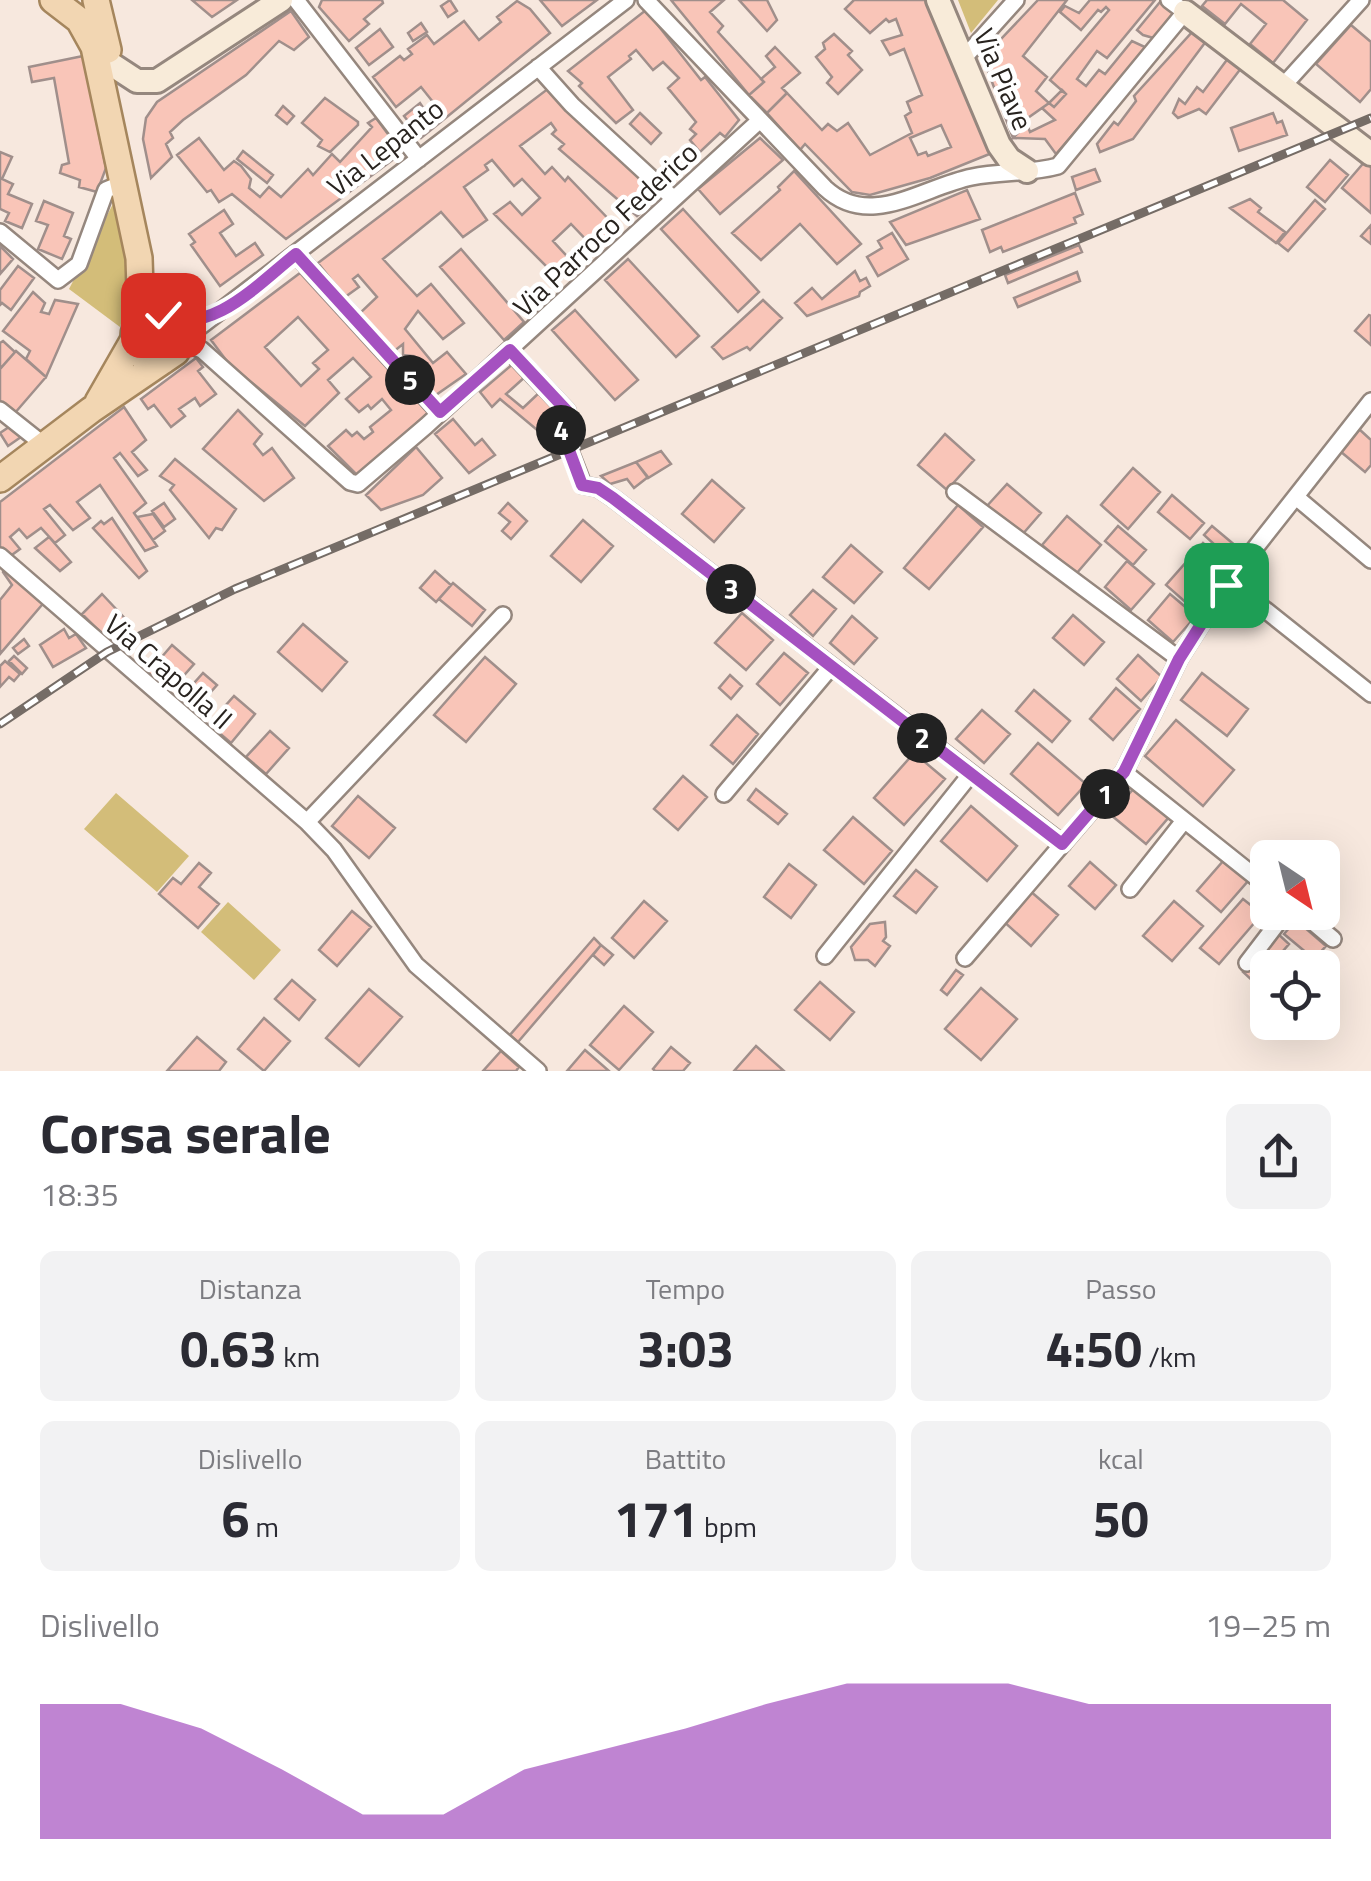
<!DOCTYPE html>
<html lang="it">
<head>
<meta charset="utf-8">
<style>
	body { margin:0; font-family:"Titillium Web",sans-serif; background:#f2f2f3; color:#2b2b33; height:100vh; display:flex; flex-direction:column; font-size:38px; white-space:nowrap }
	* { box-sizing:border-box; margin:0 }
	p { font-size:32px; color:#7c7c81 }
	.icon { flex:none; width:55px; height:55px; fill:none; stroke:currentColor; stroke-width:2; stroke-linecap:round; stroke-linejoin:round }
	.map { position:relative; height:1071px; overflow:hidden }
	.drawer { display:flex; flex-direction:column; background:#fff; flex:1 }
	.drawer>* { flex:none }
	.needle { width:65px; rotate:145deg }
	.controls { position:absolute; left:1250px; top:840px; display:grid; gap:20px }
	.controls a { display:grid; place-items:center; width:90px; height:90px; border-radius:15px; background:#fff; box-shadow:0 10px 40px #0002; font-size:50px }
	.pin { position:absolute; display:grid; place-items:center; width:85px; height:85px; color:#fff; margin:-42px; border-radius:20px; box-shadow:0 5px 15px #0006 }
	.km { position:absolute; width:50px; height:50px; margin:-25px; border-radius:50%; background:#222; color:#fff; font-size:28px; line-height:50px; text-align:center }
	.round { display:grid; place-items:center; flex:none; width:105px; height:105px; border-radius:15px; background:#f2f2f3 }
	.headline { display:flex; align-items:center; justify-content:space-between; height:170px; padding:0 40px }
	h1 { font-size:55px; font-weight:700; line-height:75px }
	.stats { display:grid; grid-template-columns:repeat(3,1fr); gap:15px; height:170px; padding:10px 40px }
	.stats div { display:grid; align-content:center; border-radius:15px; background:#f2f2f3; text-align:center }
	.stats b { font-size:50px; font-weight:700 }
	.stats small { font-size:28px; font-weight:400 }
	.stats p { font-size:28px }
	.chart { height:280px; padding:20px 40px }
	.chart p { display:flex; justify-content:space-between }
	.chart svg { width:100%; height:180px; margin-top:10px; fill:#a551c0; opacity:.7 }
	.map>svg:first-child { display:block }
</style>
</head>
<body>
<div class="map">
<svg width="1371" height="1071" viewBox="0 0 1371 1071">
	<rect width="100%" height="100%" fill="#f7e8de"/>
	<path fill="#d3bd79" d="M958 0H998L971 33Z
		M115 200C128 244 136 283 120 327L69 289Z
		M116 793 189 856 157 892 84 829Z
		M228 902 281 950 254 980 201 932Z"/>
	<path fill="#f9c5b8" stroke="#a08f8b" stroke-width="2.5" fill-rule="evenodd" d="M192 0H237L212 17Z
		M322 0H382L383 3 364 19 369 24 349 41 319 7Z
		M450 0 457 11 448 17 441 6Z
		M540 0H597L562 26Z
		M671 0H724L710 12 723 26 718 32 764 82 749 95Z
		M739 0H767L777 20 767 31Z
		M854 0H928L992 153 930 178 870 195 852 192 805 144 800 150 767 113 787 93 822 130 828 124 837 131 848 123 870 155 912 133 905 116 911 112 907 102 922 95 904 49 890 55 882 41 902 35 896 19 889 22 886 19 870 33 845 9ZM941 125 951 147 928 156 926 152 918 155 910 138Z
		M1038 0H1067L1023 56 1047 77 1036 91 1049 103 1025 120 1027 124 1013 138 983 58Z
		M1090 0H1155L1107 58 1097 51 1077 79 1086 86 1099 70 1105 74 1132 41 1147 48 1056 154 1045 139 1013 138 1027 124 1030 132 1055 120 1042 108 1049 103 1054 107 1066 94 1050 80 1109 10 1106 7 1101 12 1098 10 1081 30 1060 12 1065 6 1079 13Z
		M1207 0H1283L1307 20 1273 63 1250 44 1266 24 1241 4 1225 24 1202 6Z
		M517 1 530 9 550 33 421 138 404 116 420 103 424 109 433 102 421 87 396 107 373 77 400 56 404 60 412 54 408 49 427 35 434 44 464 21 479 40 501 22 497 17Z
		M1160 2 1174 13 1172 21 1157 39 1143 35 1137 30Z
		M646 10 701 80 705 77 739 120 725 137 720 133 700 152 690 140 696 134 690 129 696 122 668 88 679 78 663 62 653 70 636 50 629 56 631 59 608 77 633 110 616 123 579 86 582 83 568 71Z
		M291 11 309 37 294 50 279 41 246 75 183 120 170 132 173 138 166 144 172 157 151 178 143 139 146 118 157 102Z
		M421 23 427 32 413 41 408 33Z
		M1351 25 1371 42V89L1360 102 1316 64Z
		M380 29 393 47 369 65 356 48Z
		M1194 30 1207 40 1133 139 1100 152 1097 144 1114 122 1118 125 1136 101 1134 96Z
		M834 34 852 51 848 55 862 70 838 94 827 83 832 77 816 57 825 49 823 43Z
		M775 47 800 73 782 88 787 93 767 113 749 95 764 82 761 79 775 67 766 56Z
		M83 56 106 168 97 192 79 187 80 180 60 173 62 165 69 163 54 78 32 82 29 67Z
		M1229 57 1242 67 1206 114 1199 109 1178 118 1173 113 1179 99 1185 104 1197 87 1203 92Z
		M549 88 665 192 637 216 559 149 564 144 552 134 556 130 551 123 520 146 545 174 552 167 565 181 568 177 621 232 596 250 571 224 553 241 576 266 560 280 494 214 510 202 522 215 540 198 522 179 514 186 492 160 485 165 488 170 464 187 487 220 463 237 441 212 383 259 417 296 431 284 464 323 443 339 418 311 405 329 433 363 447 352 466 374 433 397 404 363 412 356 403 355V344L393 352 360 313 377 297 358 275 353 279 359 287 345 297 318 263Z
		M1062 90 1066 94 1054 107 1049 103Z
		M325 98 358 122V125L330 152 318 146 322 140 302 123Z
		M283 106 294 116 287 124 276 115Z
		M640 113 661 133 651 144 630 124Z
		M1273 113 1277 123 1282 121 1287 135 1239 151 1231 128Z
		M376 118 402 153 286 239 232 194 219 202 211 190 207 192 177 155 199 138 224 170 234 161 241 166 251 179 249 188 260 197 269 187 281 197 308 169 313 175 332 154 340 162 372 127 368 123Z
		M760 138 783 160 720 214 698 189Z
		M243 151 273 175 267 183 237 159Z
		M0 152 12 157 2 179 13 184 8 194 32 204 22 228 5 221 9 213 0 209Z
		M1367 159 1371 162V213L1342 188Z
		M1330 160 1348 175 1325 202 1307 187Z
		M1095 169 1100 181 1076 190 1072 177Z
		M794 171 861 244 837 264 800 224 761 260 732 233 780 190 778 187Z
		M967 190 980 219 906 245 890 222Z
		M1075 193 1083 214 1074 218 1076 223 1003 252 1001 247 990 252 982 230Z
		M1250 199 1261 208 1258 212 1285 232 1276 243 1230 208Z
		M1315 200 1325 209 1288 251 1278 243Z
		M44 201 73 213 64 236 71 239 62 259 38 249 48 225 36 221Z
		M683 209 759 292 738 312 661 229Z
		M224 210 233 224 220 233 236 256 255 243 263 255 220 286 191 245 195 242 189 234Z
		M1371 225V244L1361 236Z
		M892 233 908 259 878 276 867 257 882 248 878 241Z
		M1079 245 1082 252 1008 283 1005 275Z
		M0 246 13 259 0 274Z
		M461 249 524 322 504 340 440 267Z
		M628 259 699 336 676 357 605 280Z
		M18 266 34 278 11 310 2 303 0 305V290Z
		M855 271 860 281 866 278 870 286 860 292 859 296 807 316 795 303 812 288 822 299Z
		M1077 272 1080 281 1018 307 1014 298Z
		M300 273 428 413 358 476 328 446 346 430 352 436 357 432 364 439 373 432 370 427 391 410 382 399 371 409 368 405 359 412 346 399 371 377 353 358 328 380 339 393 305 426 229 364 211 340ZM298 317 328 350 313 363 319 369 301 386 265 347Z
		M33 292 45 303 41 312 49 314 55 300 78 304 46 377 26 359 30 351 3 331Z
		M763 300 782 318 750 350 747 347 723 359 712 347Z
		M575 310 638 380 615 400 552 330Z
		M1369 315 1371 316V345L1355 331Z
		M3 341 15 352 0 369V343Z
		M16 351 46 377 14 414 0 401V369Z
		M196 358 203 367 198 371 216 394 200 406 195 398 179 409 185 416 171 427 154 405 148 409 141 399Z
		M515 362 526 376 506 394 523 408 541 391 564 411 559 429 548 439 500 399 492 407 480 392Z
		M124 407 146 440 132 452 147 470 138 476 120 453 114 458 146 503 134 513 157 546 145 551 100 485 77 502 90 518 73 530 50 505 44 509 65 535 55 543 41 528 27 538 19 529 10 537 20 549 9 557 0 548V502Z
		M238 410 262 434 254 444 263 455 272 448 294 478 264 501 203 449Z
		M453 419 475 445 482 439 495 455 469 473 435 434Z
		M12 425 21 437 8 446 0 433Z
		M1359 429 1371 440V465L1365 472 1340 451Z
		M945 434 974 460 947 490 918 465Z
		M416 447 442 478 423 495 381 510 366 495Z
		M661 451 671 464 648 478 636 462Z
		M175 459 236 509 222 530 216 528 209 538 170 490 174 485 160 476Z
		M636 462 648 477 634 488 627 479 610 484 601 476Z
		M1133 468 1160 492 1128 529 1101 505Z
		M712 480 744 508 714 542 682 514Z
		M1007 484 1041 513 1021 536 986 507Z
		M1172 495 1204 523 1190 539 1158 512Z
		M164 503 175 519 164 527 152 511Z
		M508 503 527 521 511 539 502 531 510 522 499 513Z
		M958 505 983 527 929 589 904 568Z
		M153 514 165 531 153 540 137 517Z
		M1067 516 1101 545 1076 574 1042 545Z
		M112 518 147 571 139 578 93 528 101 521 104 524Z
		M583 520 613 546 581 582 551 556Z
		M1118 526 1146 550 1133 565 1105 541Z
		M1212 526 1237 547 1228 557 1204 535Z
		M49 537 71 562 60 571 35 548Z
		M1203 543 1228 564 1191 607 1166 585Z
		M851 545 882 572 854 603 823 577Z
		M1127 561 1154 584 1131 610 1105 587Z
		M5 567 47 599 0 654V600L12 585 3 572Z
		M435 571 451 585 436 602 420 588Z
		M453 583 485 610 472 626 439 599Z
		M813 590 836 609 813 636 790 615Z
		M102 594 133 627 126 634 120 626 113 632 110 628 103 635 82 614Z
		M1170 594 1196 616 1173 642 1148 620Z
		M742 613 773 640 746 670 715 643Z
		M1073 615 1104 642 1084 665 1053 638Z
		M852 616 877 638 854 664 830 643Z
		M303 624 347 662 322 691 278 652Z
		M64 629 69 638 76 634 86 648 53 667 40 645Z
		M24 639 29 646 18 654 13 648Z
		M172 645 194 664 170 691 148 673Z
		M784 653 808 673 780 705 757 684Z
		M1138 655 1162 677 1141 701 1117 679Z
		M14 656 27 668 22 674 9 661Z
		M485 657 516 684 466 742 434 715Z
		M5 661 20 674 14 681 9 677 0 687V666Z
		M203 673 217 685 192 713 178 701Z
		M1202 673 1248 709 1227 736 1181 700Z
		M730 675 742 686 731 699 719 688Z
		M1116 688 1140 709 1113 740 1090 719Z
		M1034 690 1070 721 1052 742 1016 711Z
		M234 696 255 714 231 743 209 724Z
		M982 710 1010 734 984 763 956 739Z
		M737 715 758 734 733 764 711 745Z
		M1176 720 1234 770 1203 806 1145 756Z
		M270 731 289 748 266 774 246 757Z
		M1038 743 1086 784 1058 815 1011 774Z
		M914 753 945 779 904 825 874 798Z
		M683 776 707 797 678 830 654 809Z
		M1135 787 1169 817 1146 844 1111 815Z
		M756 789 787 814 778 824 748 800Z
		M358 796 395 828 369 858 332 826Z
		M971 806 1017 846 987 881 941 841Z
		M853 817 892 851 864 884 824 850Z
		M1224 860 1248 881 1221 912 1197 891Z
		M1090 862 1116 885 1095 909 1069 886Z
		M199 863 211 873 199 887 219 904 198 928 159 894 173 878 181 884Z
		M789 864 816 885 791 918 764 897Z
		M916 870 937 887 916 913 894 896Z
		M1029 890 1058 915 1031 946 1002 920Z
		M1243 899 1262 914 1219 964 1200 948Z
		M644 901 667 921 634 958 612 938Z
		M1174 901 1203 926 1172 961 1143 936Z
		M352 911 371 927 337 966 319 950Z
		M1296 920 1326 946 1314 959 1284 934Z
		M885 922 886 937 883 941 890 946 875 966 868 960H855L851 947 870 924Z
		M1277 933 1289 944 1255 983 1243 972Z
		M594 938 601 945 518 1042 510 1035Z
		M601 945 613 955 604 965 593 955Z
		M956 970 963 975 947 995 941 990Z
		M292 980 315 1000 299 1020 275 999Z
		M820 982 854 1012 830 1040 795 1010Z
		M981 988 1017 1019 981 1060 945 1029Z
		M369 989 402 1017 359 1066 326 1038Z
		M624 1006 653 1032 619 1070 590 1045Z
		M264 1018 290 1041 264 1071 238 1049Z
		M197 1037 226 1062 219 1071H167Z
		M756 1046 784 1071H734Z
		M671 1047 690 1063 683 1071H655L653 1069Z
		M585 1050 609 1071H567Z
		M501 1051 519 1067 516 1071H483Z"/>
	<g fill="none" stroke-linecap="round" stroke-linejoin="round">
		<g stroke="#95877e" stroke-width="20">
			<path id="street" d="M296 0 419 159
				M646 0 825 188C870 230 922 187 972 177 1001 171 1030 174 1058 166L1185 12 1169 0
				M963 59 1016 0
				M538 67 572 105 674 199
				M1283 86 1361 0
				M0 232 58 280 79 264 106 190 123 183
				M296 254 439 412
				M180 342 626 0
				M180 345H190L202 350 350 482 358 484 426 426 759 121
				M509 350 567 411 560 426 583 485 598 488 613 498 1063 844
				M0 410 44 445
				M955 492 1179 659
				M1296 497 1371 560
				M0 556 307 822 334 850 416 965 538 1071
				M1229 581 1371 694
				M1124 772 1268 887
				M724 794 831 667
				M307 822 503 615
				M1130 889 1183 822
				M1301 912 1333 939
				M825 956 970 775
				M965 958 1124 772 1179 659 1226 585 1371 401
				M1247 963 1286 912"/>
		</g>
		<g stroke="#95877e" stroke-width="28">
			<path id="secondary" d="M938 0 999 145 1009 159 1027 171
				M1185 12 1371 154
				M111 64 137 81H157L281 0"/>
		</g>
		<g stroke="#a5865d" stroke-width="30">
			<path id="primary" d="M53 0 79 20 94 47 139 258 141 320
				M96 0 108 50
				M98 402 133 341
				M0 479 91 410 176 352C186 333 177 316 155 314L136 326C129 347 141 363 163 361"/>
		</g>
		<use href="#street" stroke="#fff" stroke-width="15"/>
		<use href="#secondary" stroke="#f8ebd9" stroke-width="22"/>
		<use href="#primary" stroke="#f2d6b2" stroke-width="25"/>
		<g stroke="#756c66" stroke-width="9">
			<path id="rail" d="M0 724 107 652 235 589 1371 118"/>
		</g>
		<use href="#rail" stroke="#fff" stroke-width="5" stroke-dasharray="15" stroke-linecap="butt"/>
	</g>
	<g fill="none" stroke-linecap="round" stroke-linejoin="round">
		<g stroke="#fff" stroke-width="20">
			<path id="route" d="M163 315C211 337 260 282 296 254L440 412 510 350 567 411 560 426 582 485 598 488 613 498 1062 844 1124 772 1179 659 1226 585"/>
		</g>
		<use href="#route" stroke="#a551c0" stroke-width="12"/>
	</g>
	<g text-anchor="middle" dominant-baseline="central" stroke-width="9" stroke-linejoin="round" paint-order="stroke">
		<g font-size="28" fill="#28231f" stroke="#fff">
			<text transform="translate(1004 79) rotate(67)">Via Piave</text>
			<text transform="translate(385 147) rotate(-38)">Via Lepanto</text>
			<text transform="translate(605 229) rotate(-43)">Via Parroco Federico</text>
			<text transform="translate(169 671) rotate(41)">Via Crapolla II</text>
		</g>
	</g>
</svg>
<div class="controls">
<a><svg class="needle" viewBox="-14 -14 28 28"><path d="M0-13l5 13h-10z" fill="#e53935"/><path d="M0 13l5-13h-10z" fill="#7c7c81"/></svg></a>
<a><svg class="icon" aria-label="locate" viewBox="0 0 24 24"><circle cx="12" cy="12" r="6"/><path d="M12 2v4M12 18v4M2 12h4M18 12h4"/></svg></a>
</div>
<div class="pin" style="left:1226px;top:585px;background:#1e9e55"><svg class="icon" aria-label="arrive" viewBox="0 0 24 24"><path d="M6 21V4h12l-3 4 3 4H6"/></svg></div>
<div class="pin" style="left:163px;top:315px;background:#d93025"><svg class="icon" aria-label="check" viewBox="0 0 24 24"><path d="M5 12l5 5 9-10"/></svg></div>
<b class="km" style="left:1105px;top:794px">1</b>
<b class="km" style="left:922px;top:738px">2</b>
<b class="km" style="left:731px;top:589px">3</b>
<b class="km" style="left:561px;top:430px">4</b>
<b class="km" style="left:410px;top:380px">5</b>
</div>
<section class="drawer">
<div class="headline"><div><h1>Corsa serale</h1><p>18:35</p></div><a class="round"><svg class="icon" aria-label="share" viewBox="0 0 24 24"><path d="M12 15V3M7 8l5-5 5 5M5 13v7h14v-7"/></svg></a></div>
<div class="stats">
<div><p>Distanza</p><b>0.63<small> km</small></b></div>
<div><p>Tempo</p><b>3:03</b></div>
<div><p>Passo</p><b>4:50<small> /km</small></b></div>
</div>
<div class="stats">
<div><p>Dislivello</p><b>6<small> m</small></b></div>
<div><p>Battito</p><b>171<small> bpm</small></b></div>
<div><p>kcal</p><b>50</b></div>
</div>
<div class="chart"><p><span>Dislivello</span>19–25 m</p>
<svg viewBox="0 0 160 44" preserveAspectRatio="none"><path d="M0 44V11L10 11L20 17L30 27L40 38L50 38L60 27L70 22L80 17L90 11L100 6L110 6L120 6L130 11L140 11L150 11L160 11V44z"/></svg>
</div>
</section>
</body>
</html>
